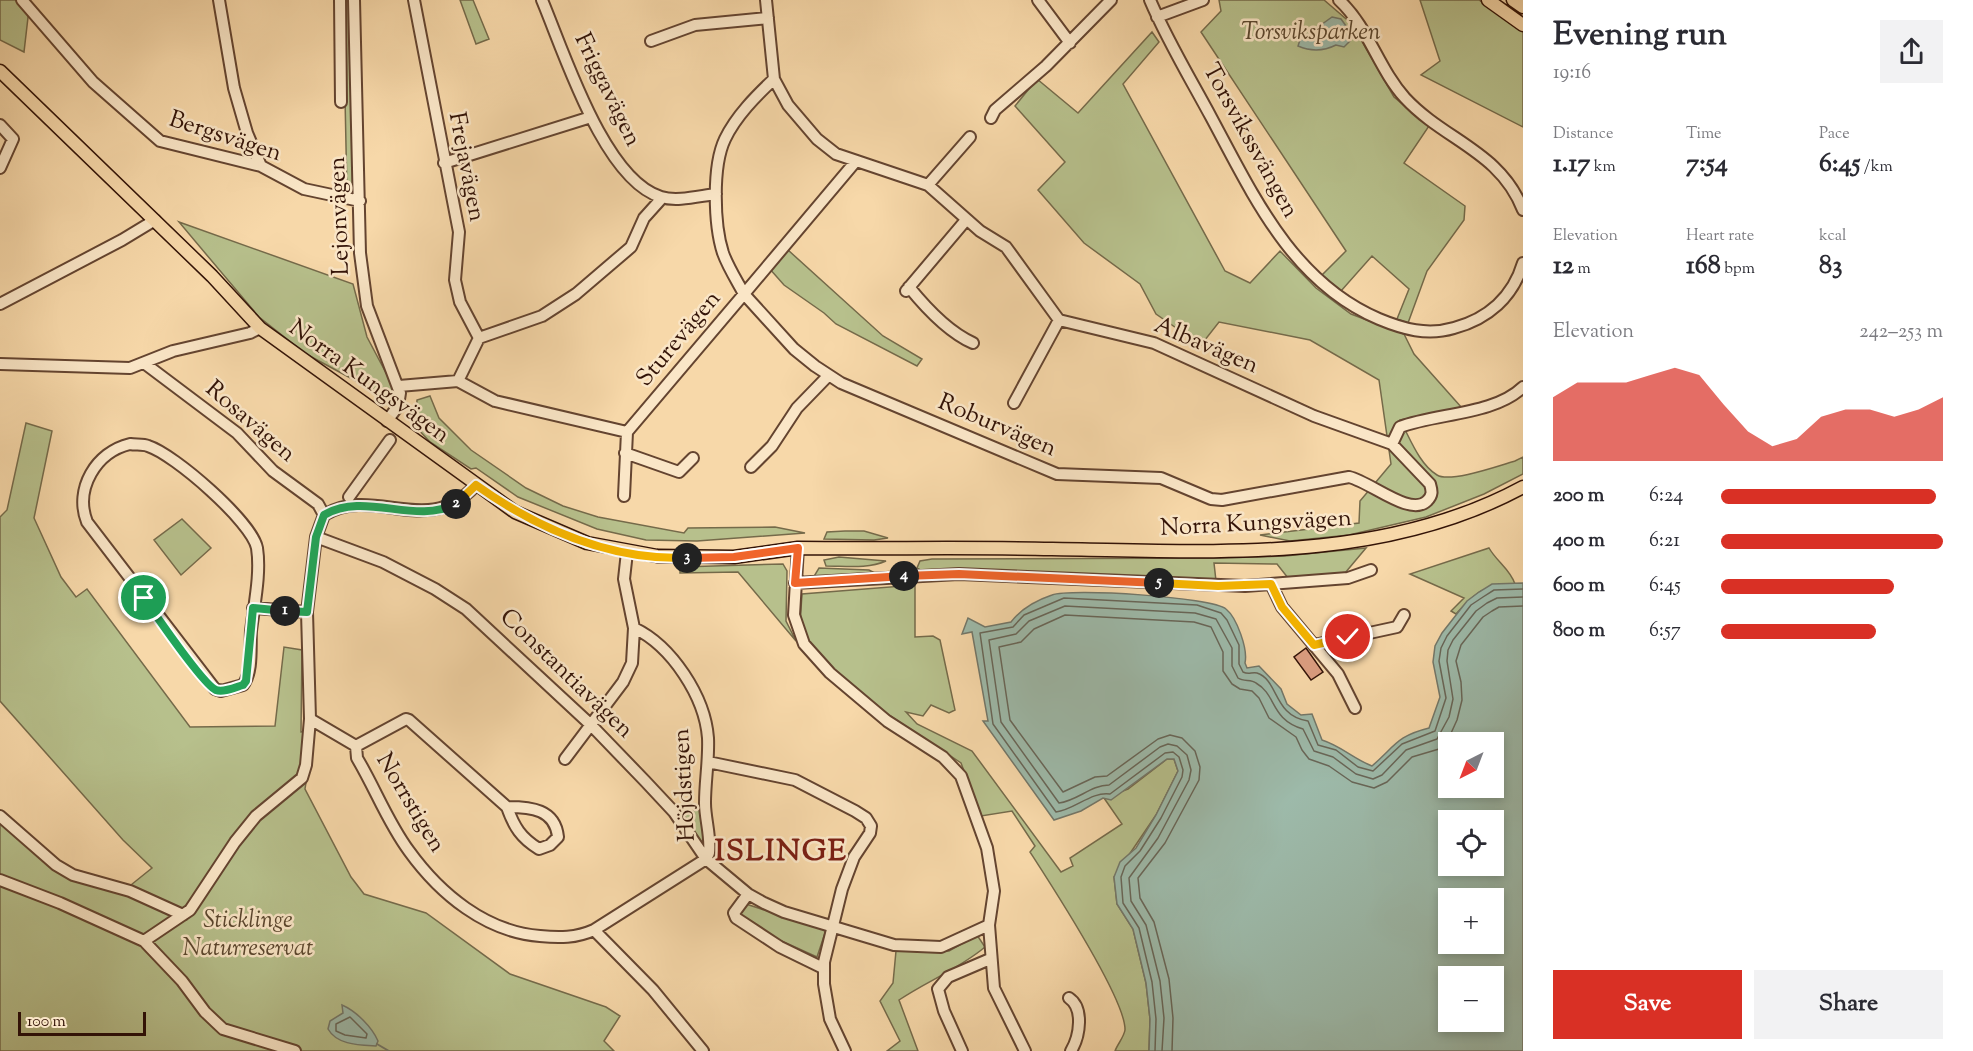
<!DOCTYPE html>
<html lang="en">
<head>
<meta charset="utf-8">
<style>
	body { margin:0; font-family:"Sorts Mill Goudy",serif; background:#f2f2f3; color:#2b2b33; height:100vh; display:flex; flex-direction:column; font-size:22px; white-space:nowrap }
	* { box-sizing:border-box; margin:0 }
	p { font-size:20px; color:#7c7c81 }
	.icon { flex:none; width:33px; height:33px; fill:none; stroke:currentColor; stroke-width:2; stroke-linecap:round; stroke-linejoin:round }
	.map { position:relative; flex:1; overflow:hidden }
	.sheet { display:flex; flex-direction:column; background:#fff; width:450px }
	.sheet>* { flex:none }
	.needle { width:39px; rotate:222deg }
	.fabs { position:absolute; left:1438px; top:732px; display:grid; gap:12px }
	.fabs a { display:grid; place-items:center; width:66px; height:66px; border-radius:0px; background:#fff; box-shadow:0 3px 9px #0003; font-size:30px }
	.scale { position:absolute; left:18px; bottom:15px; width:128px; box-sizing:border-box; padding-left:6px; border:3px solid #331307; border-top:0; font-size:16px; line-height:21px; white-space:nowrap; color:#331307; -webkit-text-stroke:4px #fae6c7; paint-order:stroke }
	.pin { position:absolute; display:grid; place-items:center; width:51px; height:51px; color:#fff; margin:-26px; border:3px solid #fff; border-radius:50%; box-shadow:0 2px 6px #0007 }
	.km { position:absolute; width:30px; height:30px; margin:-15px; border-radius:50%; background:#222; color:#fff; font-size:16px; line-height:30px; text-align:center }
	.round { display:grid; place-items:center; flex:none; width:63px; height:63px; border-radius:0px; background:#f2f2f3 }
	.head { display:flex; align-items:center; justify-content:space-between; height:102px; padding:0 30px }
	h1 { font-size:33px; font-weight:700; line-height:45px }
	.metrics { display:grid; grid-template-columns:repeat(3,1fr); gap:9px; height:102px; padding:6px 30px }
	.metrics div { display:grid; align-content:center }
	.metrics b { font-size:26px; font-weight:700 }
	.metrics small { font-size:16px; font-weight:400 }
	.metrics p { font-size:16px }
	.chart { height:168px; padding:12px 30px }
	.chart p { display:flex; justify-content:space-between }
	.chart svg { width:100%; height:108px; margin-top:6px; fill:#d93025; opacity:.7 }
	.action { display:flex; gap:12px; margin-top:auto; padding:12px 30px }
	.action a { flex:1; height:69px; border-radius:0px; background:#d93025; color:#fff; font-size:24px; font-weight:700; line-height:69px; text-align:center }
	.action a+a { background:#f2f2f3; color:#2b2b33 }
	ul { padding:0 30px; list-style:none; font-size:20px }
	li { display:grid; grid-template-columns:96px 72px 1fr; align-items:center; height:45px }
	li i { height:15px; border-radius:8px; background:#d93025 }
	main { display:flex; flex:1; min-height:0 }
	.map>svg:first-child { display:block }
</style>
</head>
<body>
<main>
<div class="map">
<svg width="1523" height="1051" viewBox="0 0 1523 1051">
	<rect width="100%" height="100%" fill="#f7d8a9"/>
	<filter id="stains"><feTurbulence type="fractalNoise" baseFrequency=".00333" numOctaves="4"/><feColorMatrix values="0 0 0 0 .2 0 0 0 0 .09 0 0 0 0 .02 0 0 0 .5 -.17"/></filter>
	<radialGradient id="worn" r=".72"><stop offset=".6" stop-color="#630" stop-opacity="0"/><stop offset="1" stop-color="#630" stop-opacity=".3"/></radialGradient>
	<path fill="#b7c08c" stroke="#756a4a" stroke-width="1.5" d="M0 0H30L24 52 0 40Z
		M343 0H350L355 191 347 194Z
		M460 0H473L489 39 476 44Z
		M1219 0H1324L1352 24 1394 97 1429 126 1404 163 1465 206 1464 220 1427 271 1408 323 1397 319 1409 289 1372 256 1341 291 1322 275 1346 251 1201 32 1221 11Z
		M1420 0H1479L1523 31V127L1421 75 1440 61Z
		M1152 32 1159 42 1123 84 1225 271 1250 283 1280 251 1316 288 1351 314 1404 334 1414 354 1462 408 1400 420C1410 438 1419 464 1437 475 1450 483 1498 466 1515 461L1523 457V474L1484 494 1426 517 1349 535 1290 541 1260 535 1359 523 1360 501 1391 464 1379 380 1310 340 1219 322 1201 345 1156 314 1140 284 1084 243 1038 190 1065 162 1015 106 1037 79 1078 113Z
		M179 222 353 284 367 337 394 388 390 397 381 399 358 382 306 354 259 317Z
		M788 250 883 336 922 359 917 366 836 324 824 313 784 285 769 268Z
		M430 396 439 418 471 450 526 488 563 506 598 517 684 533 688 528 775 527 805 533 697 541 646 540 597 529 518 497 476 468 471 469 430 442 416 427 417 400Z
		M26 423 52 431 34 518 61 577 76 597 87 589 190 727 275 726 284 647 302 650 301 732 314 731 305 789 351 877 364 894 426 913 510 974 606 1007 620 1016 604 1041 614 1051H0V821L45 860 121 893 152 868 123 840 0 701V517L7 510Z
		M182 519 211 548 181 575 154 540Z
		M845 531H864L888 538 874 540 824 539 827 532Z
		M1366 548 1345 573 1288 578 1277 564 1214 563 1216 581 922 571 917 568 920 561 932 559 1219 558 1285 556Z
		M1489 548C1497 562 1510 569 1515 584 1485 584 1476 592 1456 614L1451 611 1464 598 1410 574Z
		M839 557 886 561C868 569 846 566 826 566L824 560Z
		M783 564 787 571 786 621 796 641 738 572 680 573V567Z
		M819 568 869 570 873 572 813 578Z
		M915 585V637L933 636 940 640 955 710 949 713 931 705 923 716 906 712 917 724 972 751 1061 872 1073 866 1070 858 1122 824 1104 798 1128 789 1167 759H1174L1178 771 1156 815 1114 877 1117 904 1133 929 1146 983 1150 1019 1149 1051H1115C1117 1045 1124 1037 1125 1030 1126 999 1050 883 1030 852L1035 846 1012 811 981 816 961 763 886 713 824 664 807 644 800 624 802 594Z
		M702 809 706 842 700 843 680 813Z
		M746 904 826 930 817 957 766 934 740 914Z
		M977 935 985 947C959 969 927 981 899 1000L918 1051H887L900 1041 880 1001 893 983 896 951H949Z"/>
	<path fill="#9dbaaa" stroke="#737769" stroke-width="1.5" fill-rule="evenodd" d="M1332 17 1341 19 1349 30 1350 41 1344 47 1336 45C1324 51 1312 52 1298 46L1300 40Z
		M1523 583V1051H1149L1150 1019 1146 983 1133 929 1117 904 1114 877 1120 862 1136 848 1156 815 1178 771 1174 759H1167L1111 800 1103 798 1081 811 1054 820 983 721H988L972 632 962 634 968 618 985 627 1011 622C1021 609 1037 600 1052 595 1071 588 1212 597 1226 609 1237 618 1248 649 1245 663L1247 668 1259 666 1281 689 1287 704 1301 715 1312 714 1322 740C1341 746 1354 759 1372 766 1396 745 1397 736 1429 728L1440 697 1433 662 1435 646 1442 633 1467 601 1479 592 1492 584ZM1449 742H1494V788H1449ZM1449 820H1494V866H1449ZM1449 898H1494V944H1449ZM1449 976H1494V1022H1449Z
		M342 1005C356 1011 372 1027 378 1041L376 1046C359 1045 337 1045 328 1029L330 1021 343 1013Z"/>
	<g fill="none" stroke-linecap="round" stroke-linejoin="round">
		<path stroke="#686658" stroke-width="1.5" d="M350 1017 367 1034 366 1038 345 1035 336 1031V1024Z
			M1155 1051 1156 1019 1152 982 1139 928 1123 903 1121 877 1125 866 1140 851 1161 818 1182 777 1183 770 1179 757 1173 752 1165 753 1110 794C1092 791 1074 810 1056 812L993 724 980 633 1013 627 1024 615 1064 598 1197 605 1221 613 1227 620 1239 645V664L1243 672C1249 675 1251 672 1257 673 1279 680 1273 716 1308 721L1318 745 1336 750 1358 767 1373 771 1402 744 1435 731 1446 698 1439 661 1441 648 1447 636 1471 605 1483 597 1494 590 1523 589
			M1162 1051 1164 1018 1160 981 1146 925 1131 901 1129 878 1158 838 1189 780 1191 770 1187 755 1177 746 1168 744 1160 747 1109 785C1091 785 1077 801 1059 803L1001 722 989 640 1016 634 1029 621 1065 606 1195 613 1216 619 1232 648V666L1238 678C1244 682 1251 679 1256 683 1277 695 1270 719 1303 729L1314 751 1333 757 1356 774 1373 779 1382 775 1406 750 1437 739 1449 717 1453 699 1447 661 1448 650 1453 640 1476 611 1487 603 1497 598 1523 597
			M1172 1051 1173 1018 1169 979 1154 922 1140 898 1138 878 1165 843 1199 780 1200 767 1195 751 1182 738 1170 735 1158 739 1107 776 1095 777 1063 792 1010 720 999 647 1021 642 1034 629 1065 615 1194 622 1211 627 1223 652V671L1232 684 1240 689 1252 691 1259 698 1269 718 1296 737 1302 750 1309 759 1329 766 1352 782 1374 788 1387 782 1412 757 1439 749 1447 742 1457 720 1462 700 1461 682 1456 661 1461 645 1483 617 1492 611 1499 607 1523 606"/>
		<path stroke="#737769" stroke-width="2" d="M377 1044 389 1051"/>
	</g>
	<path fill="#db9d80" stroke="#331307" stroke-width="1.5" d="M1306 648 1323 672 1311 680 1294 657Z"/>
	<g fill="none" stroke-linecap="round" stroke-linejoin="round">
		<g stroke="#644430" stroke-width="14">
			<path id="minor" d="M22 0 93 82 160 141 261 166 304 189 360 201
				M219 0 234 88 247 133 261 166
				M340 0 341 102
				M354 0 360 253 367 306 400 393 398 406 387 421
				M414 0 459 232 455 280 460 302 479 338
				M542 0C564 52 604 180 661 197 677 202 699 196 716 194
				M766 0 774 79 788 105 817 139 836 154 928 185 980 231 1006 247 1059 320 1154 343 1314 416 1392 444 1430 484C1432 491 1433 495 1427 501 1410 517 1371 482 1349 477L1222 500 1211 499 1161 478 1057 474 841 383 815 366 794 349 744 294 856 161
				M1038 0 1070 43
				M1150 0C1167 40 1190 78 1211 117 1253 195 1292 282 1379 319 1403 329 1427 336 1454 328 1488 319 1513 297 1523 263
				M1339 0C1369 28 1378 68 1405 98 1445 141 1500 151 1523 210
				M1157 17 1203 0
				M651 41 695 25 768 18
				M991 118 995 110 1046 66 1111 0
				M0 125 13 139 0 168
				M444 163 591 117
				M928 185 970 137
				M909 287C926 308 948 332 973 343
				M906 291 966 220
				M0 304 122 240 155 220
				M144 363 237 433 273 471 318 504 324 515
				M0 364 130 368 173 351 250 333 260 328
				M458 381 479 338 542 316 576 294 631 247 644 218 662 198
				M399 386 458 381 495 401 627 432 744 294C737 281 728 267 723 253 714 225 712 166 725 139 736 116 756 96 774 79
				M1014 403 1059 320
				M130 444C136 445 143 444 148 446 174 454 252 522 257 548 261 574 254 605 251 631 250 647 253 672 243 685L221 691 215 689 87 522C74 489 96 452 130 444Z
				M1392 444 1400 427C1437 413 1494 415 1523 387
				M625 453 679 472 693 458
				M751 467 772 446 797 408 828 376
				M624 496 627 432
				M349 497 390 440
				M316 537 383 562 435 589 466 609 591 725 645 781 674 812 706 859 748 894 764 903 784 912 894 945 941 947 989 925 994 891 987 848 961 776 943 757 887 721 830 673 804 644 794 615 798 548
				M795 583 959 574 1245 586 1348 578 1371 570
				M1271 584 1282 607 1338 674 1355 708
				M253 608 307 612
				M1314 645 1397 627 1404 615
				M310 719 356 746 357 758C375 788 388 823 409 851 440 894 486 932 540 936 559 938 576 938 594 930L653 990 703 1051
				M356 746 406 719 409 720 507 807
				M565 759 623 682 632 663 634 628 624 579 627 552
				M708 762 795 780 855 811 866 818 871 826 870 833 854 857 842 889 824 962V984L830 1019 845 1051
				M507 807C531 807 555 809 558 837L550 845 539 849C521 838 514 827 507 807Z
				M0 816 56 865 73 875 130 891 183 915
				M0 880 60 903 144 941 182 981 205 1012 223 1029 295 1051
				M748 894 734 913 736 918 780 947 823 968
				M989 925 994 988 1025 1051
				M594 930 706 859 709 853C711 836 705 819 705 803 705 781 709 760 708 738 705 697 672 646 634 628
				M144 941 190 910 235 842 256 816 302 778 306 765 310 719 307 612 316 537 324 515C376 484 426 540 476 485
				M1069 998C1084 1008 1080 1036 1071 1051
				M962 1051 944 1011 938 989 948 977 990 959"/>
		</g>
		<g stroke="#331307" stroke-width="15">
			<path id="major" d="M1488 0 1523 25
				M1513 0 1523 7
				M0 71 212 276 260 328 515 512 587 543 657 556 734 557 798 548C882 549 967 547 1052 549 1210 551 1379 565 1523 487"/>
		</g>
		<use href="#minor" stroke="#fae6c7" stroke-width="10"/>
		<use href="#major" stroke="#f7d8a9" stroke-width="12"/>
	</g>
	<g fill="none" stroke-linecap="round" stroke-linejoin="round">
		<g stroke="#fff" stroke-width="12">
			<path id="split-1" d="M144 598C155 614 203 684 216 690 223 693 236 687 243 685L246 681 253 608 285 611"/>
		</g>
		<g stroke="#fff" stroke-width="12">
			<path id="split-2" d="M285 611 307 612 316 537 324 515C365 491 414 525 456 504"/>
		</g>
		<g stroke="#fff" stroke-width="12">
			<path id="split-3" d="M456 504 476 485C538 529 609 560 687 558"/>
		</g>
		<g stroke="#fff" stroke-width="12">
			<path id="split-4" d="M687 558 734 557 798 548 795 583 904 576"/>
		</g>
		<g stroke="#fff" stroke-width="12">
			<path id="split-5" d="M904 576 959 574 1159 583"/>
		</g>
		<g stroke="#fff" stroke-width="12">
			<path id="split-6" d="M1159 583 1218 586 1271 584 1282 607 1314 645 1348 637"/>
		</g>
		<use href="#split-1" stroke="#22a559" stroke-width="8"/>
		<use href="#split-2" stroke="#22a559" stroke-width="8"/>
		<use href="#split-3" stroke="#f5b400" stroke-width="8"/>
		<use href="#split-4" stroke="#f0652b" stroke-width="8"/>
		<use href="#split-5" stroke="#f0652b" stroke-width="8"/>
		<use href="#split-6" stroke="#f5b400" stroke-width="8"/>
	</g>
	<g text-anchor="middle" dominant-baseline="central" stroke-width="5" stroke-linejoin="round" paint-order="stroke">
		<g font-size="24" font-style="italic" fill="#5b472f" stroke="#fae6c7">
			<text x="1311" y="33">Torsviksparken</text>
			<text x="248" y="921">Sticklinge<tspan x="248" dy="28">Naturreservat</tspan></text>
		</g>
		<g font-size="24" fill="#331307" stroke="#fae6c7">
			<text transform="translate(607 90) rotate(64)">Friggavägen</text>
			<text transform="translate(225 137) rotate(18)">Bergsvägen</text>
			<text transform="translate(1250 141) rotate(61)">Torsvikssvängen</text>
			<text transform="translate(466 167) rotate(79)">Frejavägen</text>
			<text transform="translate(340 216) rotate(-92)">Lejonvägen</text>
			<text transform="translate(679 339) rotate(-50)">Sturevägen</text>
			<text transform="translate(1206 346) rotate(23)">Albavägen</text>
			<text transform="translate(369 382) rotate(36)">Norra Kungsvägen</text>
			<text transform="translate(250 422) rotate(41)">Rosavägen</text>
			<text transform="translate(997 426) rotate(23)">Roburvägen</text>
			<text transform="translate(1256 524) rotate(-3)">Norra Kungsvägen</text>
			<text transform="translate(566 674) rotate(44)">Constantiavägen</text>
			<text transform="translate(685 785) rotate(-93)">Höjdstigen</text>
			<text transform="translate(410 803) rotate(59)">Norrstigen</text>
		</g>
		<g font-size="30" font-weight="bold" letter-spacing="1.5" fill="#7a1f14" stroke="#fae6c7">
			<text x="781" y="852">ISLINGE</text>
		</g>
	</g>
	<rect width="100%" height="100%" filter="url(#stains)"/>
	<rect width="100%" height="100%" fill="url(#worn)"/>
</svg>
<div class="fabs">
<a><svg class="needle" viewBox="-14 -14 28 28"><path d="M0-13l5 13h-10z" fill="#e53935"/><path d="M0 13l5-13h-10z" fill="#7c7c81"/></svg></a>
<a><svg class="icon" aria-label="locate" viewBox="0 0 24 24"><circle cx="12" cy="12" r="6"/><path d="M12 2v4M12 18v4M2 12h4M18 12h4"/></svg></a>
<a>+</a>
<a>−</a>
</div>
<div class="scale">100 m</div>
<div class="pin" style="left:144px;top:598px;background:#1e9e55"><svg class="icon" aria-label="arrive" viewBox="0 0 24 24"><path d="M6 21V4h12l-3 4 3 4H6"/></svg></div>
<div class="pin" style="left:1348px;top:637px;background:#d93025"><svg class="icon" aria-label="check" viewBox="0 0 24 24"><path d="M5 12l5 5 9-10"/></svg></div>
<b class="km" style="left:285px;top:611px">1</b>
<b class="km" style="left:456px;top:504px">2</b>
<b class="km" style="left:687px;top:558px">3</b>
<b class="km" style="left:904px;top:576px">4</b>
<b class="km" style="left:1159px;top:583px">5</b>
</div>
<section class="sheet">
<div class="head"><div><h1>Evening run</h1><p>19:16</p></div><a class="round"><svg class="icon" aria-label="share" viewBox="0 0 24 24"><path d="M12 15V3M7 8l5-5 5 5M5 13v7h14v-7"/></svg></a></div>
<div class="metrics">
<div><p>Distance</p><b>1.17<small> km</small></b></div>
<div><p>Time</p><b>7:54</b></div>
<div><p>Pace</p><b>6:45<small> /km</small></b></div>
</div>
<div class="metrics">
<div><p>Elevation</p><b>12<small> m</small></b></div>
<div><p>Heart rate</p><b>168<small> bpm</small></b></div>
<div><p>kcal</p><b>83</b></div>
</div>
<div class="chart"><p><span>Elevation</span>242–253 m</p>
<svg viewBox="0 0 160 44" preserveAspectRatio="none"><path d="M0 44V18L10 12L20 12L30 12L40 9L50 6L60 9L70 21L80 32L90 38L100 35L110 26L120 23L130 23L140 26L150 23L160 18V44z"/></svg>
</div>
<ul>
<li><b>200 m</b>6:24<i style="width:97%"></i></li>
<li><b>400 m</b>6:21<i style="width:100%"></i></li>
<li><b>600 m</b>6:45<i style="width:78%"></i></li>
<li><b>800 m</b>6:57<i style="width:70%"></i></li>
</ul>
<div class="action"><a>Save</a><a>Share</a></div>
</section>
</main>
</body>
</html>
